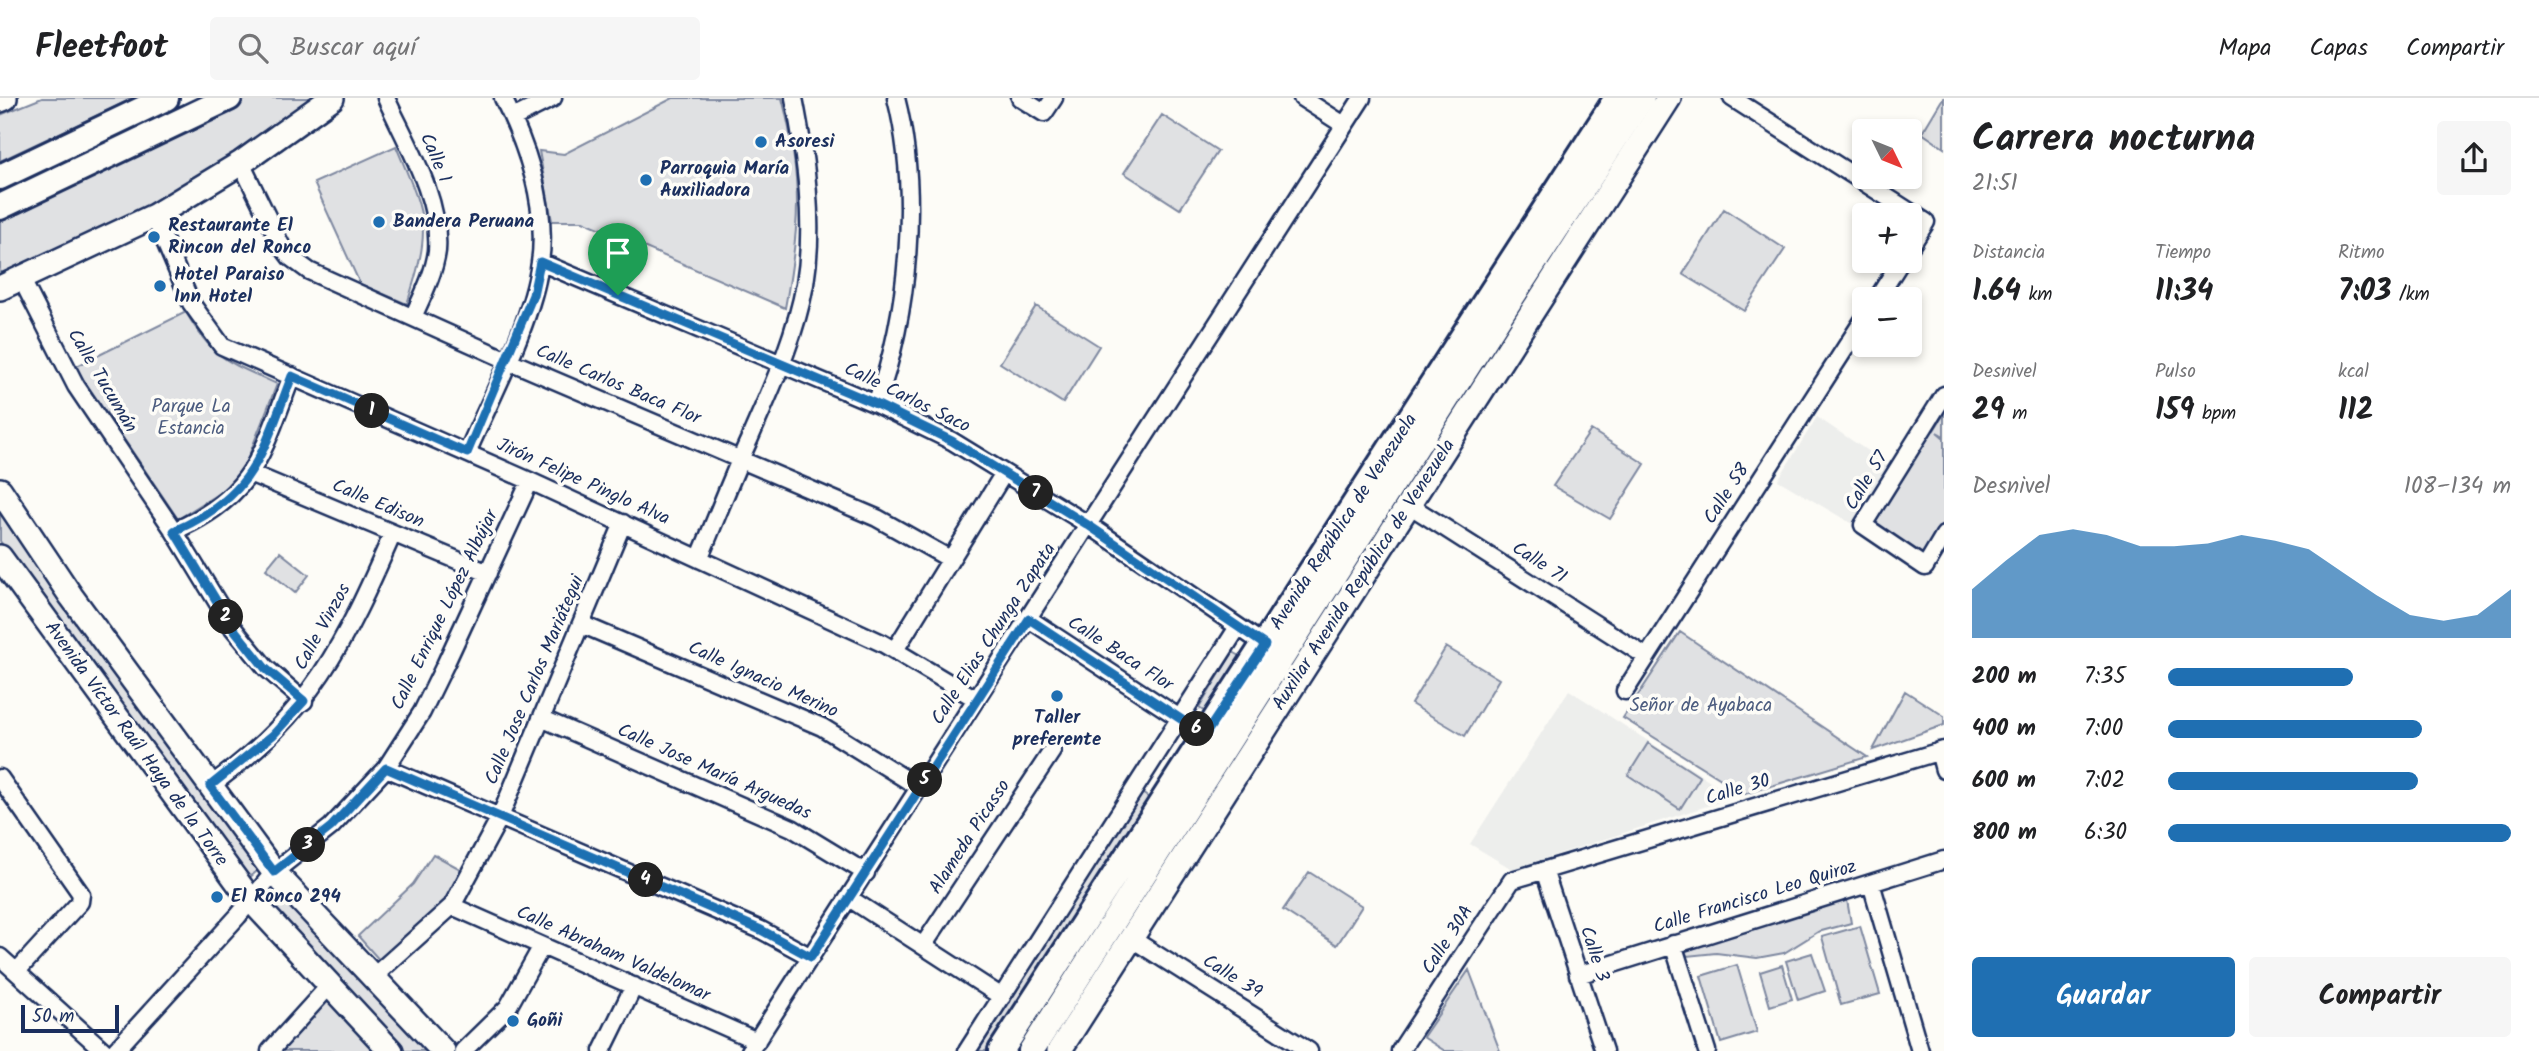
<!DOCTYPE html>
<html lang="es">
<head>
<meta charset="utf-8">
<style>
	body { margin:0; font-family:Kalam,sans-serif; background:#f6f6f6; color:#202124; height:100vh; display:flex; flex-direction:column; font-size:26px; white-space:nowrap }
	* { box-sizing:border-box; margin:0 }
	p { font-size:23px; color:#757577 }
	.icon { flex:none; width:38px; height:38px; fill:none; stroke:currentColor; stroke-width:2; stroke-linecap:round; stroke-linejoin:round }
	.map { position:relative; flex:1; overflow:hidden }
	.drawer { display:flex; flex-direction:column; background:#fff; width:595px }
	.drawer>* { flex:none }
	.needle { width:46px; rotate:133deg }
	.fabs { position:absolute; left:1852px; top:21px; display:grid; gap:14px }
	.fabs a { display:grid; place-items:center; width:70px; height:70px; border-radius:7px; background:#fff; box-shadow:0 4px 10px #0003; font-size:35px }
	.scale { position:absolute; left:21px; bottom:18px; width:98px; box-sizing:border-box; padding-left:7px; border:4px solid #1b2f5e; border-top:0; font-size:19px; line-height:24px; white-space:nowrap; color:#1b2f5e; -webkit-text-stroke:5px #fdfcf7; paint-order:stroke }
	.pin { position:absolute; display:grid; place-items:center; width:60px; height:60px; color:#fff; margin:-72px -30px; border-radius:50% 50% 50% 0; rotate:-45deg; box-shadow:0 0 7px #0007 }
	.pin .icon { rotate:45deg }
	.km { position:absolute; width:35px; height:35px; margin:-18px; border-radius:50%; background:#222; color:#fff; font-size:19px; line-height:35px; text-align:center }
	.round { display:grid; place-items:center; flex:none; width:74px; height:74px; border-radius:7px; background:#f6f6f6 }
	.head { display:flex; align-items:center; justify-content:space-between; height:119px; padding:0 28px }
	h1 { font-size:38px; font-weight:600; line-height:52px }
	.figures { display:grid; grid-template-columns:repeat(3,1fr); gap:10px; height:119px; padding:7px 28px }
	.figures div { display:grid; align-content:center }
	.figures b { font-size:30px; font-weight:600 }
	.figures small { font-size:19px; font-weight:400 }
	.figures p { font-size:19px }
	.chart { height:196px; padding:14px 28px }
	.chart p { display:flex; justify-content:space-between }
	.chart svg { width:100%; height:126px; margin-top:7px; fill:#1f6fb2; opacity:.7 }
	.cta { display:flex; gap:14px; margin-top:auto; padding:14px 28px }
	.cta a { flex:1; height:80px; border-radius:7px; background:#1f6fb2; color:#fff; font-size:28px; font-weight:600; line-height:80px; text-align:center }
	.cta a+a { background:#f6f6f6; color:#202124 }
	ul { padding:0 28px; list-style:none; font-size:23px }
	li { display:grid; grid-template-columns:112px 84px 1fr; align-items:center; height:52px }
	li i { height:18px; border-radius:9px; background:#1f6fb2 }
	header { display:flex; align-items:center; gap:42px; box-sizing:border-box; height:98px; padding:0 35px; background:#fff; border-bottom:2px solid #e0e0e0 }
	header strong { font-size:33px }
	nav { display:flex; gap:38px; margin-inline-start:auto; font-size:24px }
	.search { width:490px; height:63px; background:#f6f6f6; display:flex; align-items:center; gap:18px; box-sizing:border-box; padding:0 24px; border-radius:7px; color:#757577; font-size:26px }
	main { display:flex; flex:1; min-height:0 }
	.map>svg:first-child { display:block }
</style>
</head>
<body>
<header>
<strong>Fleetfoot</strong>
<div class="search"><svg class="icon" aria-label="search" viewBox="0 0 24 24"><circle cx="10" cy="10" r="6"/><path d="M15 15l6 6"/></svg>Buscar aquí</div>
<nav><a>Mapa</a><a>Capas</a><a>Compartir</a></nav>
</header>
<main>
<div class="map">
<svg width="1944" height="953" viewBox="0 0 1944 953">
	<rect width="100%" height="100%" fill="#fdfcf7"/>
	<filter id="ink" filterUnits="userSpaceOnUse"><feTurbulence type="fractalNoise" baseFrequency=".0143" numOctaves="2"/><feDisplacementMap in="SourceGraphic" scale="14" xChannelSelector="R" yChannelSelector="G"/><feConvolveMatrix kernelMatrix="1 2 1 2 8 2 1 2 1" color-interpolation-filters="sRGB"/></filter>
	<g filter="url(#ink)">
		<path fill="#edeeec" d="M1817 319 1890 368 1854 427 1778 382Z
			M1569 592 1735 699 1512 771 1470 746Z"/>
		<path fill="#e0e1e3" stroke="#7e88a0" stroke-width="2" d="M42 0H134L0 63V17Z
			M248 0H323L155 107 0 180V119Z
			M673 0H782C803 81 800 129 785 210L583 123H552L539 53 564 56Z
			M1943 0H1944V50L1922 35Z
			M1162 17 1218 53 1180 111 1124 75Z
			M396 48C427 122 432 128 407 206L360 186 314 85Z
			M1724 111 1785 151 1744 213 1683 176Z
			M1036 208 1099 248 1063 305 1000 265Z
			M186 214C213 262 229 264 277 286L242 375 224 392 178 421 75 269Z
			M1944 316V338L1937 334 1944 340V437L1925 469 1863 427 1926 327 1934 332Z
			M1591 332 1645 366 1610 421 1553 388Z
			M0 405 81 526 258 772 247 782 76 554 0 443Z
			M280 454 309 477 295 495 266 471Z
			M1680 534 1867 659 1745 696 1623 620Z
			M1446 549 1499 581 1465 638 1411 606Z
			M1233 554 1242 559 1207 615 1199 610Z
			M1905 593 1944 618V627L1873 652Z
			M1648 645 1700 679 1680 711 1628 677Z
			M1142 695 1149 700 986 953H978Z
			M433 756 464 773 447 803 381 864 358 838 413 786Z
			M1309 774 1362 808 1337 847 1283 812Z
			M282 798 430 953H404L270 810Z
			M1847 802 1851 825 1818 834 1784 855 1757 860 1716 855 1687 858 1684 849Z
			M1860 828 1880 896 1841 907 1822 839Z
			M1812 855 1825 893 1798 902 1786 863Z
			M1737 867 1757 934 1721 945 1701 878Z
			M1782 867 1792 901 1770 908 1760 874Z
			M1469 872 1500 953H1445L1423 939Z
			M330 903 377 953H279L325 904Z"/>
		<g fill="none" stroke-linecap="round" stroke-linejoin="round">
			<g stroke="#1b2f5e" stroke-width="21">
				<path id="street" d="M386 0C407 46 441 101 437 153 434 176 422 199 413 219
					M1020 0 1044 15 1054 0
					M1302 0 1344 27
					M1732 0 1926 124 1909 151
					M513 20 553 0
					M241 65 281 147 290 159 309 173 507 262 877 420 950 461
					M154 118 191 205 222 248 530 383 882 545 976 601
					M540 164 876 306 952 343 1089 427 1265 547
					M21 180 76 288 174 433 233 530 266 570 304 603
					M1877 201 1901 163
					M1944 297 1863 427 1925 469 1944 437
					M876 306C909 216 920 94 896 0
					M467 355C491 299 532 225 540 165 548 109 528 50 503 0
					M252 376 488 475
					M1409 407 1647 559
					M174 433C255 398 262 355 292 278
					M699 461C716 421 731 381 749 342 771 291 795 241 805 186 815 125 806 61 794 0
					M1029 521 1213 642
					M581 526 822 629 920 690
					M895 552 1004 375
					M1625 593 1864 221
					M541 620 792 730 866 775
					M1939 653 1944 672
					M386 670 761 832 811 859
					M0 680 81 796 80 804 17 873
					M210 688C312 614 344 547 393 435
					M1544 772 1604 953
					M1871 785 1920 953
					M849 800 1002 899
					M452 808 757 943
					M1132 841 1309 953
					M1673 846 1707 953
					M923 848 1052 653
					M0 859 104 953
					M1578 877 1944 762
					M373 879 452 808 500 719 623 425
					M115 953 238 818 274 774 331 729 386 670 422 614 445 567 530 383
					M270 953 330 887
					M463 953 508 909 542 848
					M602 953 634 888
					M750 953 1362 0
					M967 953 1238 529
					M1400 953 1512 782 1944 652"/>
			</g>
			<g stroke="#1b2f5e" stroke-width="28">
				<path id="secondary" d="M0 2 5 0
					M0 190 154 118 241 65 332 0
					M0 392 71 498 274 774 443 953
					M0 459 250 801 391 953
					M1059 953 1669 0"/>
			</g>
			<g stroke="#1b2f5e" stroke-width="30">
				<path id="primary" d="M0 79 166 0
					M0 109 229 0
					M1001 953 1617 0
					M1031 953 1505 210 1642 0"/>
			</g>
			<use href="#street" stroke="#fdfcf7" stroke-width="16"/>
			<use href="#secondary" stroke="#fdfcf7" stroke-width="23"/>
			<use href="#primary" stroke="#fdfcf7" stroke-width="24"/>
		</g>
	</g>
	<g fill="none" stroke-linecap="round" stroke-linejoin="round" filter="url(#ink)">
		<g stroke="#fff" stroke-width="14">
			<path id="route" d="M540 164 876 306 952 343 1088 427 1265 547 1205 637 1029 521 811 859 761 832 386 670 331 729 274 774 210 688 273 637 304 603 265 570 233 530 174 433C255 398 262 355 292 278L467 355 533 197Z"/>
		</g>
		<use href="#route" stroke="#1f6fb2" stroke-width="9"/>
	</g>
	<g fill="#1f6fb2" stroke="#fdfcf7" stroke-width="2.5">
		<circle cx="761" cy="44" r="7"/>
		<circle cx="646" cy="82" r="7"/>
		<circle cx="379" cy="124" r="7"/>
		<circle cx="154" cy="139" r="7"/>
		<circle cx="160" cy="188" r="7"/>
		<circle cx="1057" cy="598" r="7"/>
		<circle cx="217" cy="799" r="7"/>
		<circle cx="513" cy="923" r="7"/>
	</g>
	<g text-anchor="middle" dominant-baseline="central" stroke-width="7" stroke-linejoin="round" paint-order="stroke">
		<g font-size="19" font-weight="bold" fill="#1b2f5e" stroke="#fdfcf7" text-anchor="start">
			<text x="775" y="44">Asoresi</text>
			<text x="660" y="71">Parroquia María<tspan x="660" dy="22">Auxiliadora</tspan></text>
			<text x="393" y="124">Bandera Peruana</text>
			<text x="168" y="128">Restaurante El<tspan x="168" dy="22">Rincon del Ronco</tspan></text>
			<text x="174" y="177">Hotel Paraiso<tspan x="174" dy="22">Inn Hotel</tspan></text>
			<text x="1057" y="620" text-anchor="middle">Taller<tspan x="1057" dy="22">preferente</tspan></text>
			<text x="231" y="799">El Ronco 294</text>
			<text x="527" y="923">Goñi</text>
		</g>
		<g font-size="19" fill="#1b2f5e" stroke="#fdfcf7">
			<text transform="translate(435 60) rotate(67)">Calle 1</text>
			<text transform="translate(102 283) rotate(59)">Calle Tucumán</text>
			<text transform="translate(618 287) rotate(23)">Calle Carlos Baca Flor</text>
			<text transform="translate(907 300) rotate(26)">Calle Carlos Saco</text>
			<text transform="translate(1867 383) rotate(-59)">Calle 57</text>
			<text transform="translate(583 384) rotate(24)">Jirón Felipe Pinglo Alva</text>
			<text transform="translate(1727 396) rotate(-57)">Calle 58</text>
			<text transform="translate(378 406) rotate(23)">Calle Edison</text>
			<text transform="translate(1344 424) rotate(-57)">Avenida República de Venezuela</text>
			<text transform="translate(1539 465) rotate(33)">Calle 71</text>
			<text transform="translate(1364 477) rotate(-57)">Auxiliar Avenida República de Venezuela</text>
			<text transform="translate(445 512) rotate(-64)">Calle Enrique López Albújar</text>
			<text transform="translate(323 529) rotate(-61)">Calle Vinzos</text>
			<text transform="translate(994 536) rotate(-57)">Calle Elias Chunga Zapata</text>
			<text transform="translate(1120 556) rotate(33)">Calle Baca Flor</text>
			<text transform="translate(535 582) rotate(-67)">Calle Jose Carlos Mariátegui</text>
			<text transform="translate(763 582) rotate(24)">Calle Ignacio Merino</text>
			<text transform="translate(136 646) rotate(54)">Avenida Víctor Raúl Haya de la Torre</text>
			<text transform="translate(714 674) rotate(24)">Calle Jose María Arguedas</text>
			<text transform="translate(1738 692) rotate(-17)">Calle 30</text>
			<text transform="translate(970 739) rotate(-57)">Alameda Picasso</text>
			<text transform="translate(1755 799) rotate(-17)">Calle Francisco Leo Quiroz</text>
			<text transform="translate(1448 842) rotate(-57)">Calle 30A</text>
			<text transform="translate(613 856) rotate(24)">Calle Abraham Valdelomar</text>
			<text transform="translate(1594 856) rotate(72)">Calle 3</text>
			<text transform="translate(1232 879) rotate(32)">Calle 39</text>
		</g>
		<g font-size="19" fill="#4c5c7f" stroke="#fdfcf7">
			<text x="191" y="309">Parque La<tspan x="191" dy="22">Estancia</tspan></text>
			<text x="1701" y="608">Señor de Ayabaca</text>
		</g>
	</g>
</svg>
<div class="fabs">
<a><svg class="needle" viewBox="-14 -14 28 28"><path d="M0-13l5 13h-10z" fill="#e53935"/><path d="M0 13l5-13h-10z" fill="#757577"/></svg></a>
<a>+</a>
<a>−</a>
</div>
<div class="scale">50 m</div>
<div class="pin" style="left:618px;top:197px;background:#1e9e55"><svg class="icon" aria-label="arrive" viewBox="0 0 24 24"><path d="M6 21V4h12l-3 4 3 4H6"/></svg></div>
<b class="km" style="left:372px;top:313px">1</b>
<b class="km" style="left:226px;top:519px">2</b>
<b class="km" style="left:308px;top:747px">3</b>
<b class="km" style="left:646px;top:782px">4</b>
<b class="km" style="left:925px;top:682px">5</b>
<b class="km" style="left:1197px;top:631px">6</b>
<b class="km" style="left:1036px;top:395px">7</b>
</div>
<section class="drawer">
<div class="head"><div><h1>Carrera nocturna</h1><p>21:51</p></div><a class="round"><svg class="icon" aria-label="share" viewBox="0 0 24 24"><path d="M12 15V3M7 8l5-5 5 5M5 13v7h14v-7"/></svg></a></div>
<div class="figures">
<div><p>Distancia</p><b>1.64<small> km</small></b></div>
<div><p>Tiempo</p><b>11:34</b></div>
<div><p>Ritmo</p><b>7:03<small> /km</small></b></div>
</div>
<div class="figures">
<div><p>Desnivel</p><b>29<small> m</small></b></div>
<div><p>Pulso</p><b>159<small> bpm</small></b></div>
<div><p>kcal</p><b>112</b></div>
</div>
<div class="chart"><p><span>Desnivel</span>108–134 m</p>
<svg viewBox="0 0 160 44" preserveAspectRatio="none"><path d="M0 44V27L10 17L20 8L30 6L40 8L50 12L60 12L70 11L80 8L90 10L100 13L110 21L120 29L130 36L140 38L150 36L160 27V44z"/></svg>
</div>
<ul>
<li><b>200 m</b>7:35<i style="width:54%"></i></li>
<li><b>400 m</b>7:00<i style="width:74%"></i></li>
<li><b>600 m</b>7:02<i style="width:73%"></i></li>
<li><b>800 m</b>6:30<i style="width:100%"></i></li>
</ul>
<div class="cta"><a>Guardar</a><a>Compartir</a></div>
</section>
</main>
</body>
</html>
